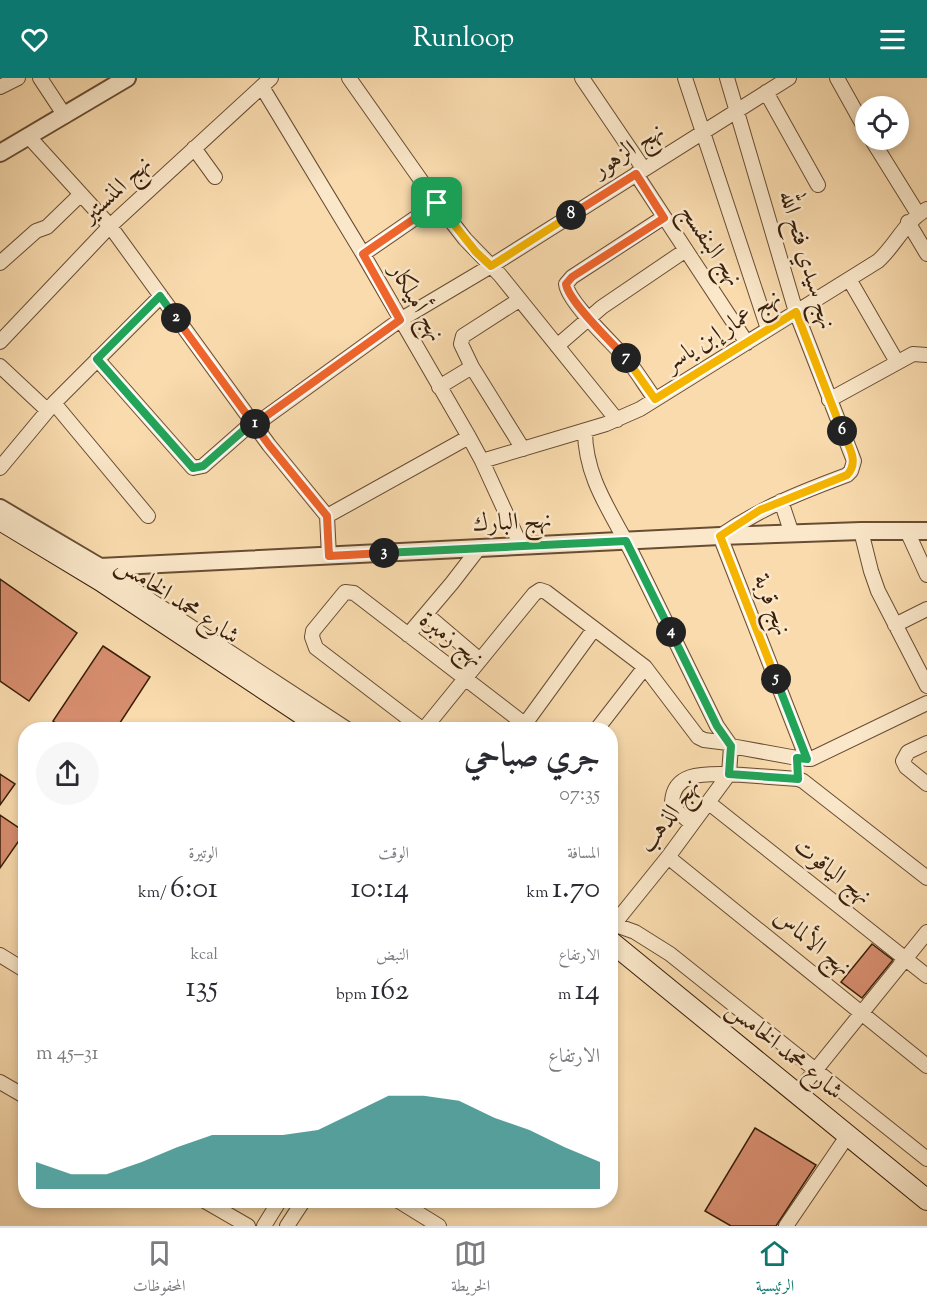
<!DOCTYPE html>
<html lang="ar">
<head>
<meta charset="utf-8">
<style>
	body { margin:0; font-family:"Sorts Mill Goudy",Amiri,serif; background:#f7f7f7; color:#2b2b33; direction:rtl; height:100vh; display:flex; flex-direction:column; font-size:22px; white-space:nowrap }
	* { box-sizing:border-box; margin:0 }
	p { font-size:20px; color:#7c7c81 }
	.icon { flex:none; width:33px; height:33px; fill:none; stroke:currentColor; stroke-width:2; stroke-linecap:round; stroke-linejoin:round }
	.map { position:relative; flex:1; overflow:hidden; direction:ltr }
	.panel { position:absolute; left:18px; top:644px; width:600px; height:486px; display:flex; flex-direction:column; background:#fff; border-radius:24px; box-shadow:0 3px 9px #0003; direction:rtl }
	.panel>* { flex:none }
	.buttons { position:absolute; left:855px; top:18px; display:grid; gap:12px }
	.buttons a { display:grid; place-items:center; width:54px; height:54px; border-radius:50%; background:#fff; box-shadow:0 3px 9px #0003; font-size:30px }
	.pin { position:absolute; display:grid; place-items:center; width:51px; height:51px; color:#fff; margin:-26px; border-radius:12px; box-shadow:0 3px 9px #0006 }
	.km { position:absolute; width:30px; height:30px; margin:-15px; border-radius:50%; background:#222; color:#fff; font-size:16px; line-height:30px; text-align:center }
	.round { display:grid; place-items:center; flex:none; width:63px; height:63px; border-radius:32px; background:#f7f7f7 }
	.head { display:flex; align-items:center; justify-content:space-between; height:102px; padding:0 18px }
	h1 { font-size:33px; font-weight:600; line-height:45px }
	.figures { display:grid; grid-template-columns:repeat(3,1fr); gap:9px; height:102px; padding:6px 18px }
	.figures div { display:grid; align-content:center }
	.figures b { font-size:30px; font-weight:600 }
	.figures small { font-size:16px; font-weight:400 }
	.figures p { font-size:16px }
	.chart { height:168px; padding:12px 18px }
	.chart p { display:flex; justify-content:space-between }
	.chart svg { width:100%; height:108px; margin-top:6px; fill:#0f766e; opacity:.7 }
	header { display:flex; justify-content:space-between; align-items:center; height:78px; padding:0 18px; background:#0f766e; color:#fff; font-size:27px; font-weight:600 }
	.tabs { display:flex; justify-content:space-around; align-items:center; height:84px; border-top:2px solid #e1e1e2; background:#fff; font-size:16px; color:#7c7c81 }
	.tabs a { display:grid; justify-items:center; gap:3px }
	.tabs .active { color:#0f766e }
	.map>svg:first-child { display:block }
</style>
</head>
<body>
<header><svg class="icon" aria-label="menu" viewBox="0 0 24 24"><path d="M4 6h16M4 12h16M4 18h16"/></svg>Runloop<svg class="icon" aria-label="heart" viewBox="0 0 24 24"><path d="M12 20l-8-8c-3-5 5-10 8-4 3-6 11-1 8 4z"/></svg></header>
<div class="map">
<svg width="927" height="1148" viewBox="0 0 927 1148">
	<rect width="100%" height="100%" fill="#f9dbae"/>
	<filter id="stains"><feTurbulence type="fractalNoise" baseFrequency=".00333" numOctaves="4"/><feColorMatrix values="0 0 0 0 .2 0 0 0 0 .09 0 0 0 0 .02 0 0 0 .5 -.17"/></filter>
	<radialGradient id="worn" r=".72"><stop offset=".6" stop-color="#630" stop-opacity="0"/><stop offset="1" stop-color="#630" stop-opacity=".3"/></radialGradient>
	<path fill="#d78e6f" stroke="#381e0a" stroke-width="1.5" d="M0 501 77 555 29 623 0 603Z
		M103 568 150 599 116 651H65L53 643Z
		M0 696 15 706 0 727Z
		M0 737 25 754 0 790Z
		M872 866 893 882 862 920 841 904Z
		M755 1050 816 1087 776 1148H731L705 1133Z"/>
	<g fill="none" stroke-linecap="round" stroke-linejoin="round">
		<g stroke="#684d33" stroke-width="16">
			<path id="minor" d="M40 0 65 38
				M349 0 437 125 465 161 500 197 617 342
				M582 0 643 90
				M685 0 768 251
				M727 0 796 234 854 383 851 393 847 397C801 414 761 430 720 458L807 681
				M837 0 866 52
				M0 9 18 0
				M262 9 363 176 469 359 482 383 521 468
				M766 14 818 107
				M29 59 110 148 269 367 327 438 329 478
				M872 62 918 136
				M194 70 215 99
				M636 96 747 265
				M908 144 927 176
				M363 176 437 125
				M0 185 36 153 47 149 81 116
				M849 201 897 284
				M519 222 463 258 461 266 472 289 523 371
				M0 264 110 148 271 0
				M557 268 602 229 686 172
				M97 281 193 390 203 388 253 344
				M0 288 47 332
				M439 309 472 289
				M655 321C646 309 638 295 628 283 615 267 568 225 566 206L572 199 664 139
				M829 322 913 276 927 277
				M54 325 148 438
				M255 347 400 242 491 188 789 0
				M585 353C585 403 615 439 636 483 663 538 690 593 717 648L731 668 797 680 811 681 927 625
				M482 383 606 346 640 331 878 183C896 167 905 143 927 131
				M0 390 54 325 161 218
				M781 423 792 456
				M327 438 469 359
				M861 453 871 493 878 513 927 608
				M907 453 927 497
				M100 489 347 651
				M426 536 480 582
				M895 547 927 531
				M408 557 452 505 479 470
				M525 646 594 551
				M422 651 316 570 312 559 313 553 345 514 354 515 531 651
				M424 651 534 516 540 512 546 514 645 589 698 659 704 662 728 665
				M597 651 645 589
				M927 665 908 674 903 683 906 689 927 706
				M709 725 927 898
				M692 746 678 734 672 724C674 693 706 696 729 696L731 668
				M668 779 927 988
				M610 845 635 854 670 876 927 1081
				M614 846 668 779 729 696 798 701 803 703 927 800
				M0 877 26 893
				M0 1004 26 1019
				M797 1015 927 854
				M203 1122 248 1148
				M397 1122 439 1148
				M264 1148 280 1122
				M287 1148 304 1122
				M786 1148 848 1057"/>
		</g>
		<g stroke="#684d33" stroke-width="20">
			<path id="tertiary" d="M0 75 127 0
				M0 430 100 489 720 458 861 453H927"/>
		</g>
		<g stroke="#381e0a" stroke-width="22">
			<path id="secondary" d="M0 442 101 503 324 651
				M610 863 927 1122"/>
		</g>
		<use href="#minor" stroke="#fbe8ca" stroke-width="14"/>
		<use href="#tertiary" stroke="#fbe8ca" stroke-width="16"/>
		<use href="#secondary" stroke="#fbe8ca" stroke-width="20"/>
	</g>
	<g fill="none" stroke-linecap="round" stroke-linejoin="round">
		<g stroke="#fff" stroke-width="12">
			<path id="split-1" d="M255 346 400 242 363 176 437 125"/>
		</g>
		<g stroke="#fff" stroke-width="12">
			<path id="split-2" d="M176 240 160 218 97 281 193 390 203 388 253 344 255 346"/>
		</g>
		<g stroke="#fff" stroke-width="12">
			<path id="split-3" d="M176 240 269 367 327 438 329 478 384 475"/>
		</g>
		<g stroke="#fff" stroke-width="12">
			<path id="split-4" d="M384 475 626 463 671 554"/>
		</g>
		<g stroke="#fff" stroke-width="12">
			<path id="split-5" d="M671 554 717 648 731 668 729 696 798 701 797 680 807 681 776 601"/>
		</g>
		<g stroke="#fff" stroke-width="12">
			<path id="split-6" d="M776 601 720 458 760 432 847 397C860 384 848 367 842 353"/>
		</g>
		<g stroke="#fff" stroke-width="12">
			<path id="split-7" d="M626 280 655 321 796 234 842 353"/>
		</g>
		<g stroke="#fff" stroke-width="12">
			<path id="split-8" d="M571 137 636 96 664 140 572 199 566 206C568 223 613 266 626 280"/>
		</g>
		<g stroke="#fff" stroke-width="12">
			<path id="split-9" d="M437 125 476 174 491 188 571 137"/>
		</g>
		<use href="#split-1" stroke="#f0652b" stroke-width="8"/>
		<use href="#split-2" stroke="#22a559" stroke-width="8"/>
		<use href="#split-3" stroke="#f0652b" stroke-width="8"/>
		<use href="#split-4" stroke="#22a559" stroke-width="8"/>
		<use href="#split-5" stroke="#22a559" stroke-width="8"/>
		<use href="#split-6" stroke="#f5b400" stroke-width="8"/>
		<use href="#split-7" stroke="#f5b400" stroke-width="8"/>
		<use href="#split-8" stroke="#f0652b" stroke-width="8"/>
		<use href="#split-9" stroke="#f5b400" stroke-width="8"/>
	</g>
	<g text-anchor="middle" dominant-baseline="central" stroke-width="5" stroke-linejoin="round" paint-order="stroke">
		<g font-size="24" fill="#381e0a" stroke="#fbe8ca">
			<text transform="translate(629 73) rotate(-33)">نهج الزهور</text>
			<text transform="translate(117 112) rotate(-43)">نهج المنستير</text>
			<text transform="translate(710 168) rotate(56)">نهج البنفسج</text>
			<text transform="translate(806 182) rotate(73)">نهج سيدي فتح الله</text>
			<text transform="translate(416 225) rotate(60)">نهج أميلكار</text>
			<text transform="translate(723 253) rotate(-32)">نهج عمار إبن ياسر</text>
			<text transform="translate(512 445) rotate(-3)">نهج البارك</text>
			<text transform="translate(177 523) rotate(33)">شارع محمد الخامس</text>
			<text transform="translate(771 527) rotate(68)">نهج قربة</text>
			<text transform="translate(451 562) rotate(38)">نهج زمبرة</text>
			<text transform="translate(670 738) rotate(-53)">نهج الذهب</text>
			<text transform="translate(832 794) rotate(38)">نهج الياقوت</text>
			<text transform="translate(812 865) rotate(39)">نهج الألماس</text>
			<text transform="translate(784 973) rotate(39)">شارع محمد الخامس</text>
		</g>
	</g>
	<rect width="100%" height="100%" filter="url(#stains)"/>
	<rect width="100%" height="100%" fill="url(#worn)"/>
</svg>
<div class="buttons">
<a><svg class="icon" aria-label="locate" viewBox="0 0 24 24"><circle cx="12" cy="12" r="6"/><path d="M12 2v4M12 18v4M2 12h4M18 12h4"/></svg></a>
</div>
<div class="pin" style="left:437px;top:125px;background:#1e9e55"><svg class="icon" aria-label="arrive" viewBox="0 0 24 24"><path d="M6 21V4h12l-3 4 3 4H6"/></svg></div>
<b class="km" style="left:255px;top:346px">1</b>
<b class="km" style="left:176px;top:240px">2</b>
<b class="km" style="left:384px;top:475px">3</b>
<b class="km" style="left:671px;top:554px">4</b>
<b class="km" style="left:776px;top:601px">5</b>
<b class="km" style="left:842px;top:353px">6</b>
<b class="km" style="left:626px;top:280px">7</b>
<b class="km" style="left:571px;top:137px">8</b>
<section class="panel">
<div class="head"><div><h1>جري صباحي</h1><p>07:35</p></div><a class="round"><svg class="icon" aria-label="share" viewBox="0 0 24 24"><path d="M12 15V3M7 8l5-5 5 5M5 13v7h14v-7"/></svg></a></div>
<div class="figures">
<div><p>المسافة</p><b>1.70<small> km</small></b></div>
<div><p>الوقت</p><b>10:14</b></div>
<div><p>الوتيرة</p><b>6:01<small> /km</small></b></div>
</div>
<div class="figures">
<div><p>الارتفاع</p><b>14<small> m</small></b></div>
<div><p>النبض</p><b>162<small> bpm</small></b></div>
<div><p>kcal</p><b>135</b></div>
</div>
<div class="chart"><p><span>الارتفاع</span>31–45 m</p>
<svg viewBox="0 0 160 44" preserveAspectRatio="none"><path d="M0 44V33L10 38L20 38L30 33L40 27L50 22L60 22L70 22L80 20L90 13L100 6L110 6L120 8L130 15L140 20L150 27L160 33V44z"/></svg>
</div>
</section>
</div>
<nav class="tabs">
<a class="active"><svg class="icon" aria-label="home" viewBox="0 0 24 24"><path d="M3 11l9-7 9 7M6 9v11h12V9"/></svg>الرئيسية</a>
<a><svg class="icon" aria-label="map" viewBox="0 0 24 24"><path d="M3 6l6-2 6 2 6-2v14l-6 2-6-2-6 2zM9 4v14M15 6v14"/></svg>الخريطة</a>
<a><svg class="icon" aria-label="saved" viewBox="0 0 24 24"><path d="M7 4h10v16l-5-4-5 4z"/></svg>المحفوظات</a>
</nav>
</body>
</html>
